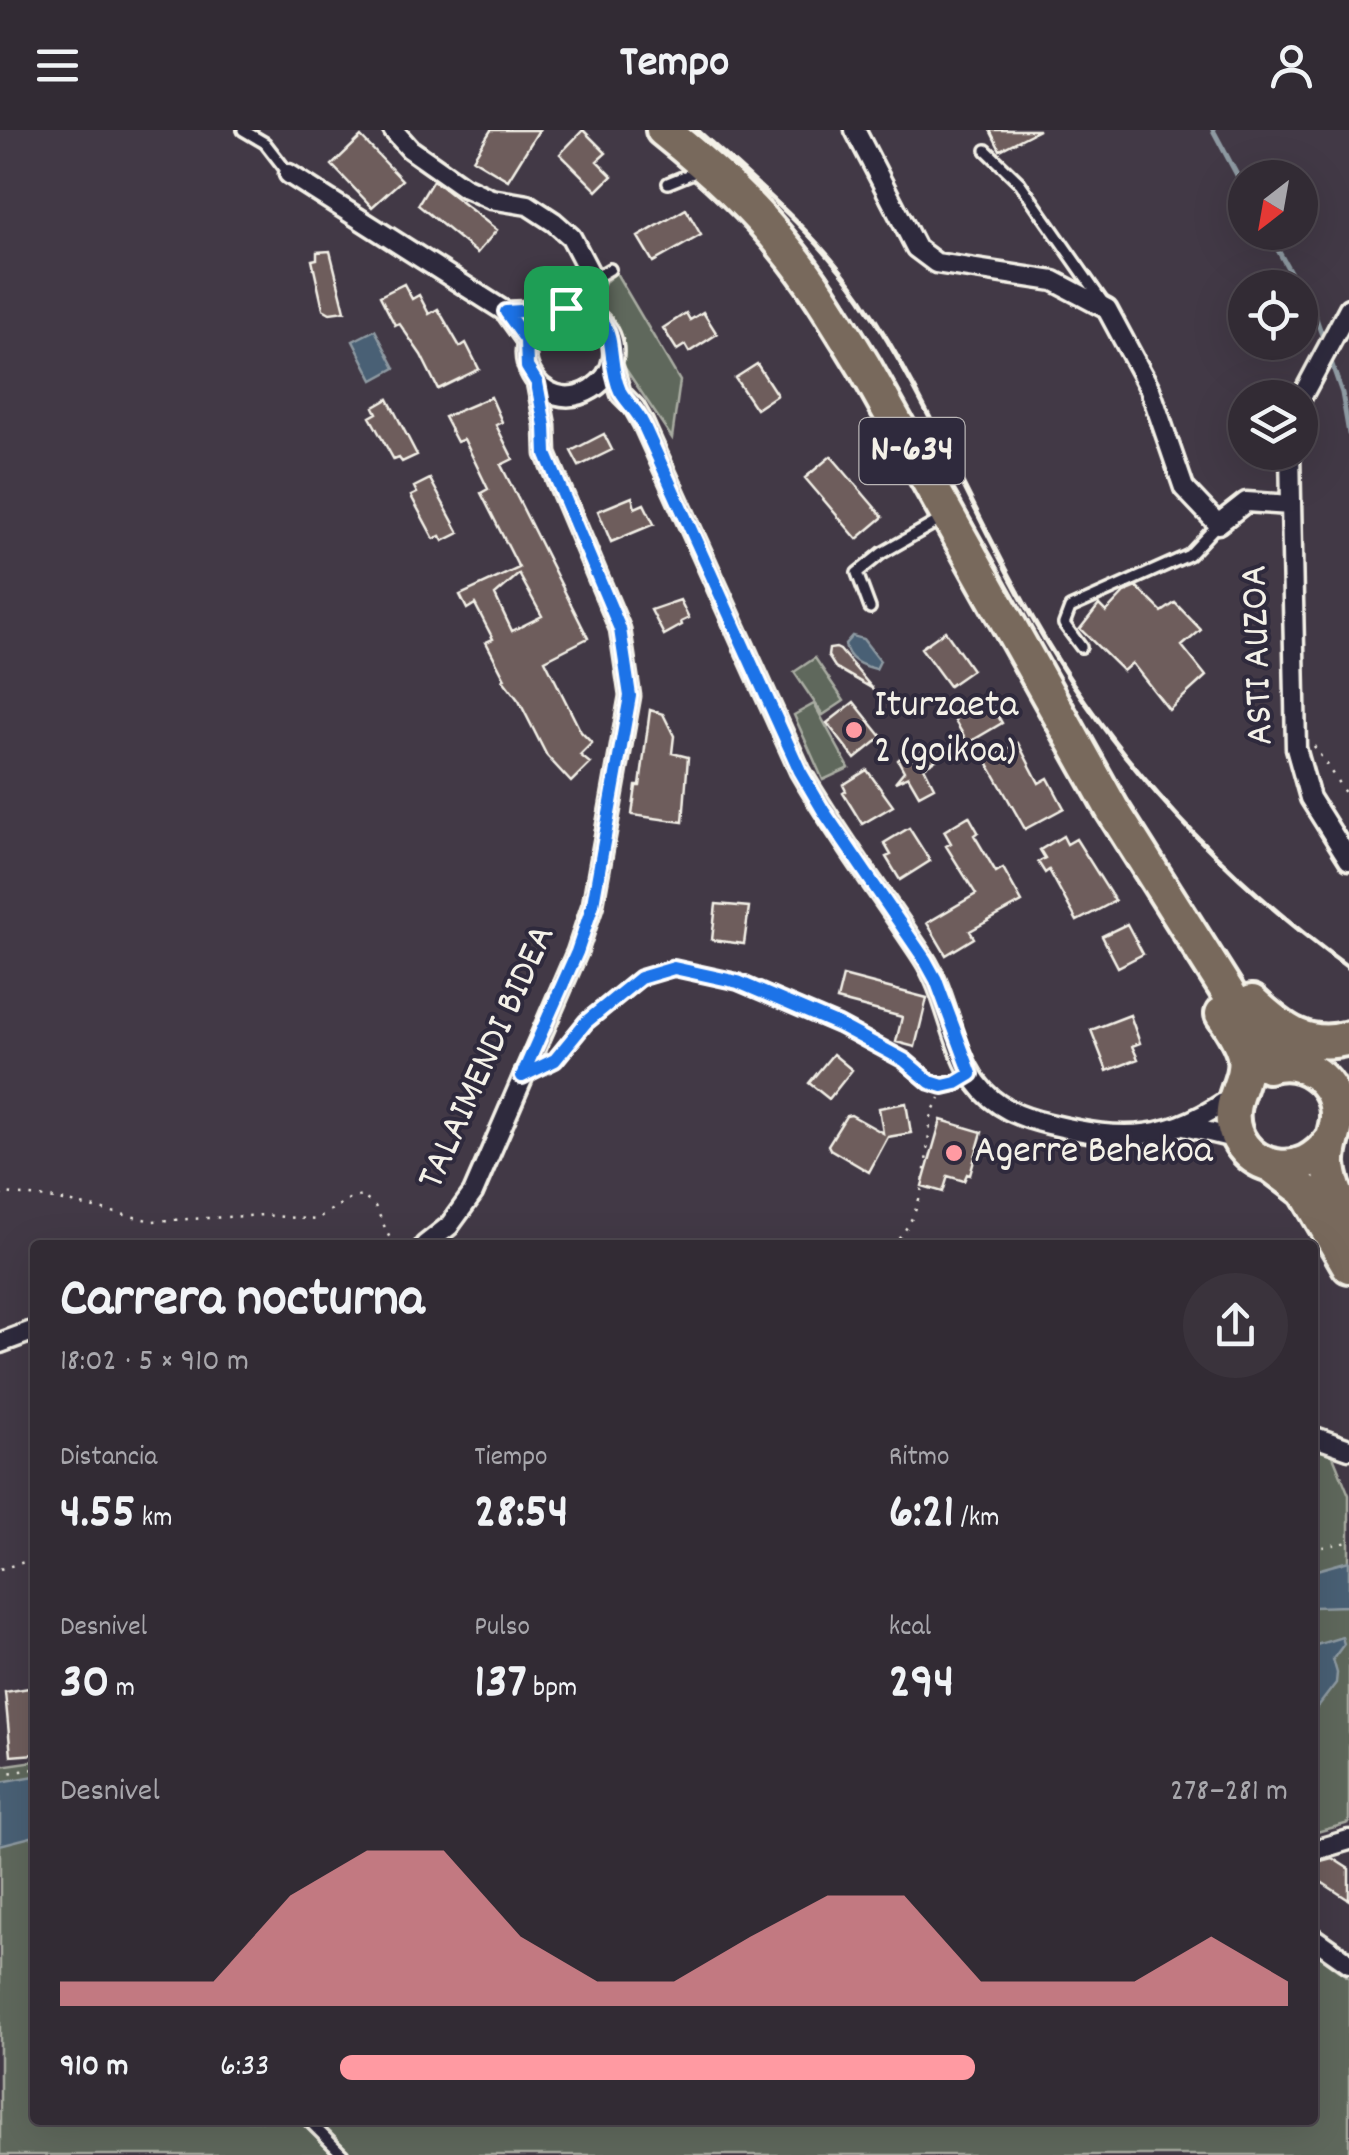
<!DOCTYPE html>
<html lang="es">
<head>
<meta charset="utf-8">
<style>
	body { margin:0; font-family:Dekko,sans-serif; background:#3a333c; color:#f1f3f6; height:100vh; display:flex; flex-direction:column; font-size:38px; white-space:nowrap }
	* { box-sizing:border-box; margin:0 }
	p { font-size:32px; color:#a8a7ac }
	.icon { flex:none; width:55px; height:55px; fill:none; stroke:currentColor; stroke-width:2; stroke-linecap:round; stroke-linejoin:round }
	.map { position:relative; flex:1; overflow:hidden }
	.panel { position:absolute; left:30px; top:1110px; width:1288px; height:885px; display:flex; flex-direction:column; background:#322b34; border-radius:10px; box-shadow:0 10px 40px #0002,0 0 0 2px #4d474f }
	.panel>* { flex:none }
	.needle { width:65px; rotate:211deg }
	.tools { position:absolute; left:1228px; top:30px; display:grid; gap:20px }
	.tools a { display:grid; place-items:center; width:90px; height:90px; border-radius:50%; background:#322b34; box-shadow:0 10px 40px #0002,0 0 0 2px #4d474f; font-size:50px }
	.pin { position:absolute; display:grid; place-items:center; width:85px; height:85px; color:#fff; margin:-42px; border-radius:20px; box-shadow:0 5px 15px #0006 }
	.round { display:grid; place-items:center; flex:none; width:105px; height:105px; border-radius:52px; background:#3a333c }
	.overview { display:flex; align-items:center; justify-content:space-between; height:170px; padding:0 30px }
	h1 { font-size:55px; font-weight:700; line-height:75px }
	.metrics { display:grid; grid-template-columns:repeat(3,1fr); gap:15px; height:170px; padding:10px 30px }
	.metrics div { display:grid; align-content:center }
	.metrics b { font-size:50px; font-weight:700 }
	.metrics small { font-size:28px; font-weight:400 }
	.metrics p { font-size:28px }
	.chart { height:280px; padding:20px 30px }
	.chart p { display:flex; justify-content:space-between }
	.chart svg { width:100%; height:180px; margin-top:10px; fill:#ff9aa2; opacity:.7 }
	ul { padding:0 30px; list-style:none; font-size:32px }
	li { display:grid; grid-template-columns:160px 120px 1fr; align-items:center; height:75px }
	li i { height:25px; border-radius:12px; background:#ff9aa2 }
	header { display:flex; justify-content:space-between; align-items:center; height:130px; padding:0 30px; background:#322b34; font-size:45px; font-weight:700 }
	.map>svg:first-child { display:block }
</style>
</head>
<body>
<header><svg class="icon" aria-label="menu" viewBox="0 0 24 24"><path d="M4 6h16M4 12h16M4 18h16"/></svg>Tempo<svg class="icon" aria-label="person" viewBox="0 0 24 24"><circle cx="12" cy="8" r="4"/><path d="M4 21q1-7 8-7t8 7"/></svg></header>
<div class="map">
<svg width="1349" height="2025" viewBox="0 0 1349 2025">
	<rect width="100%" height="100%" fill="#423946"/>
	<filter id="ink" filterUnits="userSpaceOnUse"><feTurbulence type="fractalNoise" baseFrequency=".01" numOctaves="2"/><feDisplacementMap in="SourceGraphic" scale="20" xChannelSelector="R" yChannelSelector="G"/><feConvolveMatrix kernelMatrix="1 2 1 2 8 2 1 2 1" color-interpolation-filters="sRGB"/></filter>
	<g filter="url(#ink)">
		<path fill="#5e685b" stroke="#a9aca2" stroke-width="2.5" d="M616 143 680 251 672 308 621 232 616 199 596 173 605 152Z
			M815 528 844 571 823 585 794 542Z
			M814 574 849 638 823 650 794 585Z
			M1312 1314 1331 1321 1349 1365V1693L1313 1703Z
			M35 1631V1990H1312L1313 1821 1349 1848V2025H0V1636Z"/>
		<path fill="#4a6074" stroke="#8e9aa2" stroke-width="2.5" d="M375 200 395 238 373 250 353 211Z
			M852 506 863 509 880 531 876 539C863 536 847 531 845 514Z
			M1349 1431V1476L1313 1477V1441Z
			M1342 1507 1344 1514 1333 1529 1337 1543 1336 1553 1313 1583V1516Z
			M35 1646V1706L0 1715V1652Z"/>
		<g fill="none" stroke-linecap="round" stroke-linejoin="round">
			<path stroke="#8e9aa2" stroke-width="5" d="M1213 0 1245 60
				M1268 102 1299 158
				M1300 160 1316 188 1324 211
				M1329 226 1342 263 1349 304"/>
		</g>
		<path fill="#6e5d5c" stroke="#f4f1e8" stroke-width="2.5" fill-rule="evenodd" d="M491 0H539L508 50 473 29Z
			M583 0 606 23 597 31 612 46 597 61 560 24Z
			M990 0H1039L1000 20Z
			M361 7 402 50 372 77 332 35Z
			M433 50 497 100 477 123 418 75Z
			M686 79 701 105 653 132 638 107Z
			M330 121 345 181 330 183 323 179 312 130 317 129V122Z
			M404 154 412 169 419 165 429 184 438 179 460 217 466 213 479 239 438 259 421 225 399 193 395 195 380 166Z
			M703 182 717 204 689 222 685 215 677 220 663 198 686 183 690 190Z
			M757 234 777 265 756 279 735 248Z
			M491 267 502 292 496 295 513 329 501 335 588 508 545 530 581 602 592 613 580 625 590 633 571 652 547 626 519 571 503 550 505 549 486 512 493 509 475 474 467 479 460 465 519 438 481 363 488 359 464 309 457 312 444 287ZM519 444 542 486 512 501 495 465Z
			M388 269 417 325 402 332 399 328 394 330 370 287 377 283 374 277Z
			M604 304 612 320 579 336 571 321Z
			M831 326 883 387 857 409 805 348Z
			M430 349 459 403 443 411 440 406 434 409 411 366 417 363 414 357Z
			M632 367 635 378 644 374 654 394 611 412 598 381Z
			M1137 457 1162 482 1175 473 1201 500 1182 516 1206 546 1169 580 1132 533 1123 541 1080 499 1099 475 1106 482 1125 462Z
			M680 470 689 488 681 492 682 495 664 505 651 480Z
			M945 501 972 540 949 556 921 518Z
			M836 518 840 520 873 559 835 537 828 526 829 519Z
			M987 567 1002 593 968 613 952 586Z
			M854 572 882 607 855 629 827 593Z
			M650 580 663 584 674 606 672 623 688 627 683 692 632 685 636 656H640Z
			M1018 613 1039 653 1048 648 1064 678 1025 699 986 630Z
			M924 618 936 630 924 637 934 657 919 665 908 646 895 652 904 641 898 630 907 622 914 630Z
			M867 640 893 676 862 694 843 663 846 661 843 655Z
			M969 686 978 702 974 705 996 742 1003 738 1022 772 970 801 974 808 946 825 927 793 976 764 946 716 951 713 944 701Z
			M909 698 930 731 900 750 886 727 891 725 884 713Z
			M1063 706 1067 714 1076 709 1115 771 1077 791 1049 740 1045 743 1038 732 1045 728 1040 720Z
			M716 774 749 777 744 814 712 810Z
			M1127 794 1143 824 1118 837 1102 806Z
			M843 846 927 868 915 917 896 912 902 887 837 870Z
			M1130 885 1140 913 1132 916 1138 929 1107 941 1091 900Z
			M833 924 852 940 829 969 809 953Z
			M906 973 911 1003 888 1007 869 1042 830 1019 828 1015 846 986 851 985 883 1003 879 978Z
			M941 990 982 1002 970 1045 967 1044 964 1051 948 1046 943 1062 922 1056Z
			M35 1557V1624L11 1626 5 1562Z
			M1332 1728 1349 1739V1770L1312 1746 1313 1733Z"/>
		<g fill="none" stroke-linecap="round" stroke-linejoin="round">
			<g stroke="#f4f1e8" stroke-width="16">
				<path id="lane" d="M243 0 265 13 289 44
					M986 20 1020 53 1103 172
					M668 53 700 40
					M579 179 593 149 610 139
					M870 478 857 443 882 423 942 389
					M1081 517 1064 494 1070 478 1189 425 1218 394
					M909 935C934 956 942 962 971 944
					M308 1990 343 2025"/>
			</g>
			<g stroke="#f4f1e8" stroke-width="25">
				<path id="street" d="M393 0 410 19 464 57 491 69 528 75 554 92 571 107 593 149
					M855 0 916 118 936 133 1054 151 1107 179 1150 259 1184 358 1218 394 1246 372 1291 375
					M289 44 506 182 526 210
					M506 182C535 182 571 172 596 188 609 197 615 213 613 228 611 241 603 252 592 259 541 290 495 215 553 181
					M612 234 621 264 634 277 643 293 800 641C837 705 882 765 923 827 948 865 951 917 977 953 995 978 1020 987 1049 994 1124 1012 1172 1012 1236 964
					M1300 270 1349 178
					M1290 322 1296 618 1310 668 1349 730
					M1184 996 1238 1009
					M425 1115 449 1096 473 1063 577 822 593 774 630 566 620 499 546 324 545 295 537 253
					M0 1213 35 1200
					M1312 1306 1349 1319
					M1312 1721 1349 1710
					M1312 1807 1349 1833"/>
			</g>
			<g stroke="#f4f1e8" stroke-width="40">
				<path id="highway" d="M663 0C708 36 751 74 786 119 816 155 839 196 864 236L1112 679 1241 883 1263 910 1290 933
					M1252 872C1282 900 1307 920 1349 908
					M1222 884C1231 897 1241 911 1244 926 1247 947 1235 961 1233 980 1230 1007 1249 1032 1276 1036 1299 1040 1316 1029 1330 1012
					M1268 936C1303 925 1338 951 1337 988 1336 1004 1328 1017 1329 1034 1330 1054 1340 1075 1349 1092
					M1272 1036 1305 1061 1349 1136"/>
			</g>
			<path stroke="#f4f1e8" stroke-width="2.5" stroke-dasharray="2.5 8" stroke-linecap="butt" d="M1303 309 1309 283
				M1314 616 1349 669
				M550 933 586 892 640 848 674 838 739 852 839 895 898 926
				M0 1066 5 1063 55 1069 152 1091 265 1085 315 1090 349 1069 362 1066 375 1076 393 1115
				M891 1115C929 1084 924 1026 932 982L940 968
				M1312 1419 1349 1412
				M0 1439 35 1429
				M0 1644 35 1639"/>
			<use href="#lane" stroke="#2f2a3d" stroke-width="9"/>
			<use href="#street" stroke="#2f2a3d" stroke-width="18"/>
			<use href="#highway" stroke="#78695c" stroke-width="32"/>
			<path stroke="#f4f1e8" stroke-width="5" d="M697 0C754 52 817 104 861 168 928 268 975 389 1036 494 1114 631 1223 746 1349 838"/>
		</g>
	</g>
	<g fill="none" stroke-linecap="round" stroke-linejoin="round" filter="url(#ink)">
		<g stroke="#fff" stroke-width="20">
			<path id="route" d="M566 178C626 182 603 225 620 261 626 272 637 281 643 294L800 641 824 682 925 830 936 850 971 944 956 953 943 956 930 952 904 930 839 895 738 852 674 838 640 848 586 892 555 930 522 946 577 822 593 774 630 566 620 499 546 324 545 296 537 253 527 237 526 210 506 182Z"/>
		</g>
		<use href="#route" stroke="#1a73e8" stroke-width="12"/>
	</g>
	<g fill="#ff9aa2" stroke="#2f2a3d" stroke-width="4">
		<circle cx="854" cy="600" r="10"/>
		<circle cx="954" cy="1023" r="10"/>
	</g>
	<g text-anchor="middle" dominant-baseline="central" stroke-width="8" stroke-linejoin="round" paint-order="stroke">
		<rect fill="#2f2a3d" stroke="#b9b5b5" stroke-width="2.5" x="859.5" y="288" width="105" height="66" rx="8"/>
		<g font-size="38" font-weight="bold" fill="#f4f1e8">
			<text x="912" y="321">N-634</text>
		</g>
		<g font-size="40" fill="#f4f1e8" stroke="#2f2a3d">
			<text transform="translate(1260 525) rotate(-92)">ASTI AUZOA</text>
			<text transform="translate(489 928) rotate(-66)">TALAIMENDI BIDEA</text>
		</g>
		<g font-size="40" fill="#f4f1e8" stroke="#2f2a3d" text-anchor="start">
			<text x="874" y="577">Iturzaeta<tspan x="874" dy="46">2 (goikoa)</tspan></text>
			<text x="974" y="1023">Agerre Behekoa</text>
		</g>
	</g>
</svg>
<div class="tools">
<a><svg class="needle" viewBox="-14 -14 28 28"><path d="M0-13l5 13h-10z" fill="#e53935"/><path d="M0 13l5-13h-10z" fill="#a8a7ac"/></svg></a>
<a><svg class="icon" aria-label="locate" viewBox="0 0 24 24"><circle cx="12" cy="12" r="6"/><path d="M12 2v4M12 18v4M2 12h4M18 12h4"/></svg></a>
<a><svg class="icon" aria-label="layers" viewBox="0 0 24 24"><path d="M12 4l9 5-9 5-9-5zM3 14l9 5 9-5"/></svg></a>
</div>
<div class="pin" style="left:566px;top:178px;background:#1e9e55"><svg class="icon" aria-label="arrive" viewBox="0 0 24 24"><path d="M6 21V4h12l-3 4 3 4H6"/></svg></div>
<section class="panel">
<div class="overview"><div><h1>Carrera nocturna</h1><p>18:02 · 5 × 910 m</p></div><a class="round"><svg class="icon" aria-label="share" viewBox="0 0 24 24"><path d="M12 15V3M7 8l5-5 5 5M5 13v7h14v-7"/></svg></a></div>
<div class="metrics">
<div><p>Distancia</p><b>4.55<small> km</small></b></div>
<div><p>Tiempo</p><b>28:54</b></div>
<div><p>Ritmo</p><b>6:21<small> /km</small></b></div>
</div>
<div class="metrics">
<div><p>Desnivel</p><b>30<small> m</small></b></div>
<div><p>Pulso</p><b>137<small> bpm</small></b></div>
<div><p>kcal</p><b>294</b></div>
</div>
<div class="chart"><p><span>Desnivel</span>278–281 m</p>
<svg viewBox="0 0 160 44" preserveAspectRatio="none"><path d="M0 44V38L10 38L20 38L30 17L40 6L50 6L60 27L70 38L80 38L90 27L100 17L110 17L120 38L130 38L140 38L150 27L160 38V44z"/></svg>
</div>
<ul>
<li><b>910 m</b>6:33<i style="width:67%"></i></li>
</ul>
</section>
</div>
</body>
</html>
